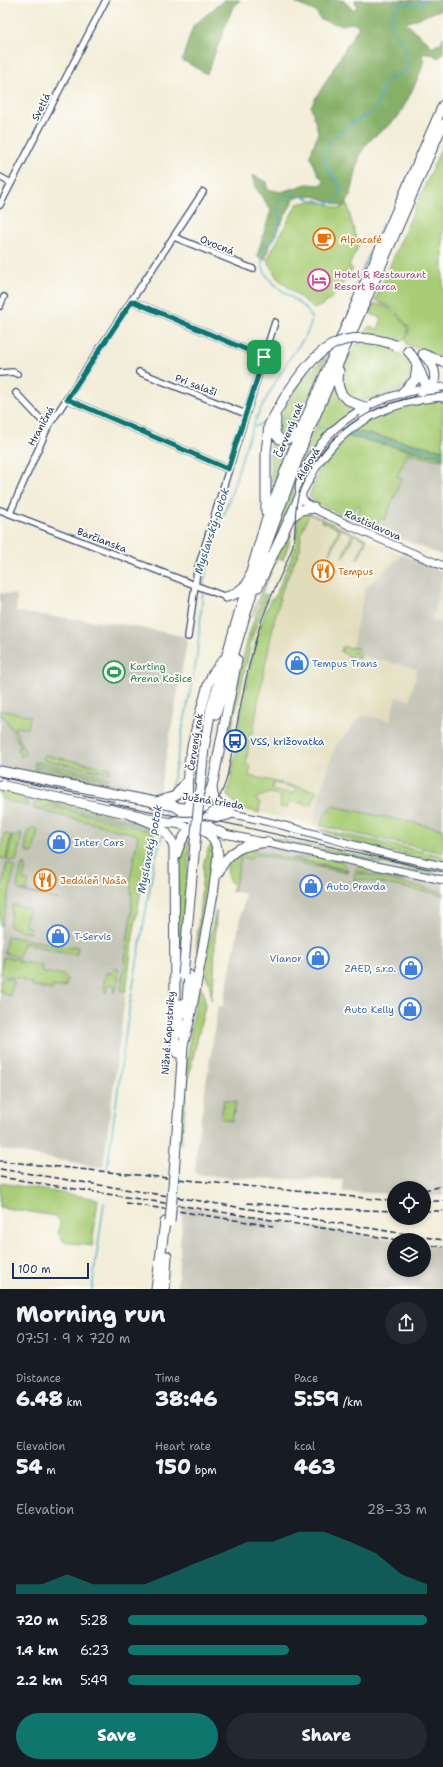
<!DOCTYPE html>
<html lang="en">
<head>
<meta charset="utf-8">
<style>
	body { margin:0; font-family:"Shantell Sans",sans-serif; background:#242831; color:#f1f3f6; height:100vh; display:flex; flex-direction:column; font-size:15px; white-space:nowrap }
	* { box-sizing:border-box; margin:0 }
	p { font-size:13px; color:#9ea1a6 }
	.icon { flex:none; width:22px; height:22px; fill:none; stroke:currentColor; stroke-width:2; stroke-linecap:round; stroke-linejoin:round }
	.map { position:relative; height:1289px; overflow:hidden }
	.details { display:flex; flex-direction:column; background:#171b24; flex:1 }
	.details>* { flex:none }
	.tools { position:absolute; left:387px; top:1181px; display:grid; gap:8px }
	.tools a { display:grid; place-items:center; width:44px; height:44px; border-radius:50%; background:#171b24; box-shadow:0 2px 6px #0003; font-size:20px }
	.scale { position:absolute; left:12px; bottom:10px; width:77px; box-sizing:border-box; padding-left:4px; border:2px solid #1b2f5e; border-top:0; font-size:11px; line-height:14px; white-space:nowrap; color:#1b2f5e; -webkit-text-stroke:3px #fdfcf7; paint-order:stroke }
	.pin { position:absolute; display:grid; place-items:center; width:34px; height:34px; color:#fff; margin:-17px; border-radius:8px; box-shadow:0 2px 6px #0006 }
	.round { display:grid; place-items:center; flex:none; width:42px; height:42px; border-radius:21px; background:#242831 }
	.overview { display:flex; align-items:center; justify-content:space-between; height:68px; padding:0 16px }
	h1 { font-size:22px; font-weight:800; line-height:30px }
	.metrics { display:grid; grid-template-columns:repeat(3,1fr); gap:6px; height:68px; padding:4px 16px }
	.metrics div { display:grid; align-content:center }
	.metrics b { font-size:20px; font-weight:800 }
	.metrics small { font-size:11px; font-weight:400 }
	.metrics p { font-size:11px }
	.chart { height:112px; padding:8px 16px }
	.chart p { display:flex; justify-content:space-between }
	.chart svg { width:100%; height:72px; margin-top:4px; fill:#0f766e; opacity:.7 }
	.action { display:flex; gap:8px; margin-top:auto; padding:8px 16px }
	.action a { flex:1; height:46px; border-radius:24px; background:#0f766e; color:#fff; font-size:16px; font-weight:800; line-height:46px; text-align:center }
	.action a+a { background:#242831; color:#f1f3f6 }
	ul { padding:0 16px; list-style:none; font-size:13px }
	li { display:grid; grid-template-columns:64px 48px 1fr; align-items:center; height:30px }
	li i { height:10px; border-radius:5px; background:#0f766e }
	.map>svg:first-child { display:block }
</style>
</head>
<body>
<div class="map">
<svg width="443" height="1289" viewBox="0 0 443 1289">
	<rect width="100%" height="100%" fill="#fdfcf7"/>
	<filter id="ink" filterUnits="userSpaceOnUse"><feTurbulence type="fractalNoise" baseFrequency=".025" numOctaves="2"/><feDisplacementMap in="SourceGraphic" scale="8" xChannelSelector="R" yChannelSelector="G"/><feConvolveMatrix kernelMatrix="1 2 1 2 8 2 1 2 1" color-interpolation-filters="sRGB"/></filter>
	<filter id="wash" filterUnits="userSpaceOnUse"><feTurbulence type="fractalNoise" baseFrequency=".012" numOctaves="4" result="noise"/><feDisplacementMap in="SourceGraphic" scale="16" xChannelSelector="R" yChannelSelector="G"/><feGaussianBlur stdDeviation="0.9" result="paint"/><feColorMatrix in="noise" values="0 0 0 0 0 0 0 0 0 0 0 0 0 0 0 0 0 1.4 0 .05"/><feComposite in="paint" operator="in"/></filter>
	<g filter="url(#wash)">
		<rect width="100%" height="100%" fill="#f3eed9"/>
		<path fill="#e1dcba" d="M309 514 402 554 365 588 353 647 357 648 360 652 361 656 417 669 410 700 390 721 365 715 335 746 321 788 313 825 248 810 234 803 274 606 300 547 301 534Z
			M443 574V622L433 620Z"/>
		<path fill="#c5c5b8" d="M404 450 443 458V556L378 529 383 517Z
			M402 554 443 572 433 620 443 622V853L313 825 321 788 335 746 361 716 365 715 390 721 396 697 410 700 417 669 361 656 360 651 352 647 365 588Z
			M0 593 17 595 16 612 127 625 188 637 158 800 0 771Z
			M0 785 132 815 151 833 133 936 103 1168 0 1149Z
			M268 842 443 880V1196H424V1188H394V1194L343 1192V1180L230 1178 195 1174 197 1143 218 1006H223L245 894 234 892 242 853Z
			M183 1206 398 1240H394V1270H424V1244L443 1247V1289H177Z"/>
		<path fill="#a9cd77" stroke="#627e6a" d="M443 144V359L406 344 407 341 405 340 409 334V328L394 309 375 300Z
			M317 200 340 209 347 203 358 247 349 266 353 269C341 285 334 302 314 309L277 278 267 260 297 204Z
			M374 304C391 305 399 316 408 328L407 335 403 340 398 338 393 351C406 357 414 357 414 375L401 390 373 399 355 401 343 391C339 361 356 350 369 326L378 329 382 318 372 315 371 309Z
			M327 356 293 434 279 436C279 433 278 430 279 427 279 408 312 366 327 356Z
			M336 388 356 408C336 425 319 437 304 460L303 458 325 406Z
			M443 400V450L354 431 374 417 410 404Z
			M271 434 284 444 289 445 272 486 270 458Z
			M347 436 443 458V460L421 457 408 453 397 476 402 478 385 520 381 518 376 529 356 520 360 506 358 505 351 519 314 502 309 496 318 474 317 473 334 448Z
			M301 458 303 462 296 476 292 503 264 569 270 545Z
			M309 513 367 539 358 559H357L365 540 354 535 344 558 342 557 352 534 341 529 331 553 329 552 339 529 321 521 322 519 309 514 301 534 300 549 279 597 280 600 275 617 259 696 253 733H250L246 765 251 766 249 776 282 783V785L273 783 272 789 294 794 295 788 284 786 285 784 317 791 311 805 289 801 287 808 280 807 281 796 270 793 256 798V800L260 803 259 813 241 808 227 796 239 738 237 737C246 690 252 642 271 598L274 599 295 549 298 517 301 514Z
			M291 523 290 541 283 560 277 558 252 616 273 562Z
			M264 594 268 595 253 635 230 736V724C239 677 245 637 264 594Z
			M342 647 357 648 360 652V658H355L356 653 353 652 352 658 341 652Z
			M218 668 199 753 194 789C186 770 211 691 218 668Z
			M0 710 30 716 28 728 14 727 26 754 21 757 18 748 21 747 4 716 0 715Z
			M44 755 110 768 109 773 43 760Z
			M36 762 104 776 108 779 107 780 34 765Z
			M34 768 123 786 122 788 109 790 43 777 38 773Z
			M0 788C10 791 26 794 29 806L10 802 0 797Z
			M44 798 155 827 153 828 54 805 40 808 33 807 39 799Z
			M332 806 443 829V853L321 826 325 814Z
			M58 808 156 832V834L151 833 133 936 126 991H121L132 907 131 885 130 879 138 836 135 834 112 829 105 826 33 809 40 810Z
			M34 827 38 830 33 852 31 853 27 852C24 845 27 830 34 827Z
			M319 829 443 856V863L370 847 322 831Z
			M20 832 22 834 16 861 7 860 12 836 19 837Z
			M4 834 11 835 6 859 0 858V845H2Z
			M268 836 443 875V877L267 839Z
			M185 840 190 842 178 993V862Z
			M213 845 214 849 210 891 198 952 197 951V941L204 861 209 847Z
			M249 850 348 871 347 873 253 854 252 859 241 857 234 892 232 891 233 885 228 879 227 866 241 852Z
			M317 856 341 861 348 870 293 858Z
			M7 863 15 866 2 925H0V896Z
			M22 865H26L23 880 29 881 27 890H21L60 900 19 891 17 886Z
			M363 865 392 874V877L403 879V881L355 871 358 867Z
			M355 873 443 892V895L360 879 354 881Z
			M13 905 29 909 25 926 31 927 30 933 16 930V928L9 926Z
			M216 911 214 975 211 1000 210 985 203 969Z
			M7 936 73 948 74 946 78 947 76 955 23 943 19 957 4 953Z
			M3 957 18 959V961L42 966 41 972 63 975 67 979 66 986 61 987 53 986 52 990 32 986V983L23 982 24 979 5 976 0 973Z
			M114 968 119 969 117 987 114 993V984H108L106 993 103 987 106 973H112Z
			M4 978 13 980 14 982 10 996 0 991V980Z
			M199 985 204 993 205 1006 188 1079 181 1143H178L191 1028Z
			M224 1100 236 1102 232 1121 221 1118Z
			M0 1183 98 1199 92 1246 64 1242 58 1233 60 1222 55 1216 0 1207Z"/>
		<path fill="#86b068" stroke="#507063" d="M224 0H240L232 9 207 74 182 60 193 26Z
			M296 0H343L353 10 357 7 355 0H442L440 10 406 23 433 47 442 42 443 37V52L439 58 429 53 422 54C422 56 424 60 423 63 423 70 402 112 397 118 387 129 371 136 363 149 354 167 356 187 346 204L341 206 314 196 295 197 269 246 265 260 257 256 271 210 255 187 252 175 267 182V189L281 192 307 184 321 185 324 181 319 176 310 156 318 132 311 106 359 26 352 23 341 25 321 20 316 12 296 3Z
			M354 431 443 450V458L347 436Z"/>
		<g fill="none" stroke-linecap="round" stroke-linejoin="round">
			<path stroke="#4bacca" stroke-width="1.5" d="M355 288 383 222
				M282 418 297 422
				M255 427 264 422
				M318 427 328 429
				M351 434 443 454
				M203 587C208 556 221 524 231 494 240 466 249 429 264 403 271 389 280 375 288 361 295 349 308 337 311 323 316 298 246 289 265 245L273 241C276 235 278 230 279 223 280 215 275 205 281 199 299 182 328 222 342 191L340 186 325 164 324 150 332 140 351 124 371 112 378 104 384 82 390 77 401 74 408 67 405 46 391 27V17L398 4H419L424 0
				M170 794 197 656 203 591
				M165 817 167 807
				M107 1169 129 1010 154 863 162 835
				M92 1289 104 1203"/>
		</g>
	</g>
	<g filter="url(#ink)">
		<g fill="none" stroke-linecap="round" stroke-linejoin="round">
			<g stroke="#3b4c70" stroke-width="8">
				<path id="minor" d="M0 177 11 183
					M0 205 106 0
					M174 237 253 269
					M132 301 264 357
					M0 306 4 297
					M139 372 246 414
					M0 373 13 372 17 374
					M16 393 48 427
					M67 399 228 469
					M0 510 226 597
					M10 513 48 427 203 192
					M188 637 197 571 275 322"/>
			</g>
			<g stroke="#3b4c70" stroke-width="9">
				<path id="tertiary" d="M443 387C384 391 331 415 304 471 299 480 296 493 305 502 314 511 329 515 340 521 374 537 408 551 443 566
					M301 494C309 482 314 468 323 457 352 419 394 401 441 397
					M175 806C240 811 303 831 365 848 391 856 417 860 443 866
					M171 823 194 828
					M220 833 443 880"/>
			</g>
			<g stroke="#3b4c70" stroke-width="11">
				<path id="primary" d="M0 771 175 806
					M0 785 171 823"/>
			</g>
			<g stroke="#3b4c70" stroke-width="11">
				<path id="trunk" d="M408 351C424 366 419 392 443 397
					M425 355 443 362
					M339 371C335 394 344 401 365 407L366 411 363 420
					M402 393 415 380 417 366
					M417 400C439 389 440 370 423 354
					M276 419 275 432C280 447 292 437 299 430
					M266 512V453L269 425 286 395
					M291 517 301 510 314 508
					M258 587 301 494
					M226 597 235 594 246 585
					M223 660 212 675 208 685C200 715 179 779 191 808 195 819 213 830 224 834
					M216 714 264 552 303 444 443 124
					M201 778 204 748 211 709 265 524 302 427 443 105
					M154 803 175 796 187 781
					M175 806 188 815 210 835 216 844 218 855 213 894 190 1018 183 1045
					M132 815C150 822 169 827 174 848L175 999C173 1018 173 1034 177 1053
					M171 823C177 819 183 819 189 816 200 810 207 798 212 787L237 660
					M176 855C182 836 192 819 214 817 221 816 226 817 232 813 219 805 213 804 212 787
					M218 873C229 849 243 845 268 842
					M186 1013 189 975
					M179 1033 181 1004
					M174 1174 183 1046
					M156 1289 165 1222
					M165 1289 167 1256"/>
			</g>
			<use href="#minor" stroke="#fff" stroke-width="5.5"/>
			<use href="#tertiary" stroke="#fff" stroke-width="7"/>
			<use href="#primary" stroke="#fff" stroke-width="9"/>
			<use href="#trunk" stroke="#fff" stroke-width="9"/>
			<path stroke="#1b2f5e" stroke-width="1" d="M0 777 115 802
				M109 803C126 806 143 810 160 813 198 821 216 817 227 777 237 728 244 677 259 629 267 602 281 577 291 551 298 533 293 515 298 497 300 487 306 478 311 470 338 420 389 397 443 393
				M194 818 226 823 443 872"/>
			<path stroke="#1b2f5e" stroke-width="1.5" stroke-dasharray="6 3" stroke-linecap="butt" d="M0 1161 394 1201
				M0 1169 443 1240
				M0 1177 398 1240
				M424 1190 443 1186
				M424 1201H443
				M126 1203 273 1226
				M247 1203 305 1208 394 1211
				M424 1211H443
				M424 1244 443 1247"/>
			<g stroke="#3b4c70" stroke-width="11" stroke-linecap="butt">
				<path id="trunk-bridge" d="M286 395C316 351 338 325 395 345
					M183 975 201 778
					M170 1222 174 1174"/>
			</g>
			<use href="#trunk-bridge" stroke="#fff" stroke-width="9"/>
		</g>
	</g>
	<g fill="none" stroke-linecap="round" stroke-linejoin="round" filter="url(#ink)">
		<g stroke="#fff" stroke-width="8">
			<path id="route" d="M132 301 264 357 228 469 67 399Z"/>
		</g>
		<use href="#route" stroke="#0f766e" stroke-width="5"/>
	</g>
	<defs>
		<g id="cafe-ring" transform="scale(1.15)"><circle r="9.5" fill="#fdfcf7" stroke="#e8710a" stroke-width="1.5"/><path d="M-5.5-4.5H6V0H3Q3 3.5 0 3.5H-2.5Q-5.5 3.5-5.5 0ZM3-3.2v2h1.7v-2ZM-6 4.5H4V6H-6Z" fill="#e8710a"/></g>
		<g id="hotel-ring" transform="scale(1.15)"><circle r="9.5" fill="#fdfcf7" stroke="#d1479c" stroke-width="1.5"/><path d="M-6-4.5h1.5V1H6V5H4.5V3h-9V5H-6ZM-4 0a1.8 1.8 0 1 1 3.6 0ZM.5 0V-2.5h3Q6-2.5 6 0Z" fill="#d1479c"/></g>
		<g id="restaurant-ring" transform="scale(1.15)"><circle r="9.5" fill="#fdfcf7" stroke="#e8710a" stroke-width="1.5"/><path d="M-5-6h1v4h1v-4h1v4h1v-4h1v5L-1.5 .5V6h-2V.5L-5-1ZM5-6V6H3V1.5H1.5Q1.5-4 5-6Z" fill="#e8710a"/></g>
		<g id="shop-ring" transform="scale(1.15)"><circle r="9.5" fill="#fdfcf7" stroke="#3f7fe0" stroke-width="1.5"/><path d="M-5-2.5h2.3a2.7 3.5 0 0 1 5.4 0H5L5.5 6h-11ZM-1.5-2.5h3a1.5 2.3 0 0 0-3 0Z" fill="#3f7fe0"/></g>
		<g id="stadium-ring" transform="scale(1.15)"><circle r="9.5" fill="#fdfcf7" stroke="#2e9e5b" stroke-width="1.5"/><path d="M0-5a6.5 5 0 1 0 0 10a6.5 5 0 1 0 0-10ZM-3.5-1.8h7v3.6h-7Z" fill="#2e9e5b"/></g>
		<g id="bus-ring" transform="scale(1.15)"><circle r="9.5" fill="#fdfcf7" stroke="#1a4fb4" stroke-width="1.5"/><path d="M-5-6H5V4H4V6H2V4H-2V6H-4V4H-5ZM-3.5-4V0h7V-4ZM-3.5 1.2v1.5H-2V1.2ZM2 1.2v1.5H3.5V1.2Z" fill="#1a4fb4"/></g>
	</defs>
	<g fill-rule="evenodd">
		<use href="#cafe-ring" x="324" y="239"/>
		<use href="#hotel-ring" x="319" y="280"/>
		<use href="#restaurant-ring" x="323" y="571"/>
		<use href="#shop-ring" x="297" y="663"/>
		<use href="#stadium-ring" x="114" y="672"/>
		<use href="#bus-ring" x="235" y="741"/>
		<use href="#shop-ring" x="59" y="842"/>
		<use href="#restaurant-ring" x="45" y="880"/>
		<use href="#shop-ring" x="311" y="886"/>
		<use href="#shop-ring" x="58" y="936"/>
		<use href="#shop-ring" x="318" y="958"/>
		<use href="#shop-ring" x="411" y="968"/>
		<use href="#shop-ring" x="410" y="1009"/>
	</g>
	<g text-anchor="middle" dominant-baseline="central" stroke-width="3.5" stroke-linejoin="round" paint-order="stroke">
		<g font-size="10" fill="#1b2f5e" stroke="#fdfcf7">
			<text transform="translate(41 107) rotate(-63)">Svetlá</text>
			<text transform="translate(217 245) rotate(22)">Ovocná</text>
			<text transform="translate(196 385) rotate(21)">Pri salaši</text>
			<text transform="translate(41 426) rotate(-61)">Hraničná</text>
			<text transform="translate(289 430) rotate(-68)">Červený rak</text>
			<text transform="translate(308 464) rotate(-58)">Alejová</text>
			<text transform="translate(373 525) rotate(24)">Rastislavova</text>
			<text transform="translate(102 540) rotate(21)">Barčianska</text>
			<text transform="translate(195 742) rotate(-81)">Červený rak</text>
			<text transform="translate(213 801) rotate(9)">Južná trieda</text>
			<text transform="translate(168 1033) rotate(-86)">Nižné Kapustníky</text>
		</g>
		<g font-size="10" fill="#c56008" stroke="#fdfcf7" text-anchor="start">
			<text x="340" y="239">Alpacafé</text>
			<text x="338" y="571">Tempus</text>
			<text x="60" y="880">Jedáleň Naša</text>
		</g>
		<g font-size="10" fill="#b23c85" stroke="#fdfcf7" text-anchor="start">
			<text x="334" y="274">Hotel &amp; Restaurant<tspan x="334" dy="12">Resort Barca</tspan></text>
		</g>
		<g font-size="10" fill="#366cbe" stroke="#fdfcf7" text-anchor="start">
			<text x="312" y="663">Tempus Trans</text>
			<text x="74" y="842">Inter Cars</text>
			<text x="326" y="886">Auto Pravda</text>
			<text x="74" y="936">T-Servis</text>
			<text x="302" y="958" text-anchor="end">Vianor</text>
			<text x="396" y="968" text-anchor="end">ZAED, s.r.o.</text>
			<text x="394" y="1009" text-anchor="end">Auto Kelly</text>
		</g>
		<g font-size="10" fill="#27864d" stroke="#fdfcf7" text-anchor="start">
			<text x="130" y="666">Karting<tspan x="130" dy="12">Arena Košice</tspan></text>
		</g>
		<g font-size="10" fill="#164399" stroke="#fdfcf7" text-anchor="start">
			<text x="250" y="741">VSS, križovatka</text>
		</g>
		<g font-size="11" font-style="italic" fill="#2c5b84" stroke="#fdfcf7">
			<text transform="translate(212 531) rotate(-72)">Myslavský potok</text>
			<text transform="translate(150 849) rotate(-79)">Myslavský potok</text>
		</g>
	</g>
</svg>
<div class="tools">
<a><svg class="icon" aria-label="locate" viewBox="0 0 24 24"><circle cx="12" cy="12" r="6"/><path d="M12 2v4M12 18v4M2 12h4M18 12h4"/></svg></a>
<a><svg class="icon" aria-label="layers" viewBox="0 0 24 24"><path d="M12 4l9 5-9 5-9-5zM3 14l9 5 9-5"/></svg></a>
</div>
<div class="scale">100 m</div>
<div class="pin" style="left:264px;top:357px;background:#1e9e55"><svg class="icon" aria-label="arrive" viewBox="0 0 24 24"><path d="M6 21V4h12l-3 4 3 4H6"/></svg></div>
</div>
<section class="details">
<div class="overview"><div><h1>Morning run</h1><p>07:51 · 9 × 720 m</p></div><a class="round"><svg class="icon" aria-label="share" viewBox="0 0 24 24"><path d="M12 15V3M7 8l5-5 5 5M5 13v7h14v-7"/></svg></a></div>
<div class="metrics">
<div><p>Distance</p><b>6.48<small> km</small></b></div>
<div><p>Time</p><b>38:46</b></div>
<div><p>Pace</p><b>5:59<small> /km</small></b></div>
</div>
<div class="metrics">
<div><p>Elevation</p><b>54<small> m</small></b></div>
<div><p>Heart rate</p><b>150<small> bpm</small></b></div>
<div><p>kcal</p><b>463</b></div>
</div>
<div class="chart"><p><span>Elevation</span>28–33 m</p>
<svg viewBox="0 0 160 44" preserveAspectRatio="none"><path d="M0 44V38L10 38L20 32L30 38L40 38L50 38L60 32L70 25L80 19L90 12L100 12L110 6L120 6L130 12L140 19L150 32L160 38V44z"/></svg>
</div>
<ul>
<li><b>720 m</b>5:28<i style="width:100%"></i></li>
<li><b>1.4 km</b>6:23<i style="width:54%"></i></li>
<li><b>2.2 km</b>5:49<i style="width:78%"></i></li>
</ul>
<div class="action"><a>Save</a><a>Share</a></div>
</section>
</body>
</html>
